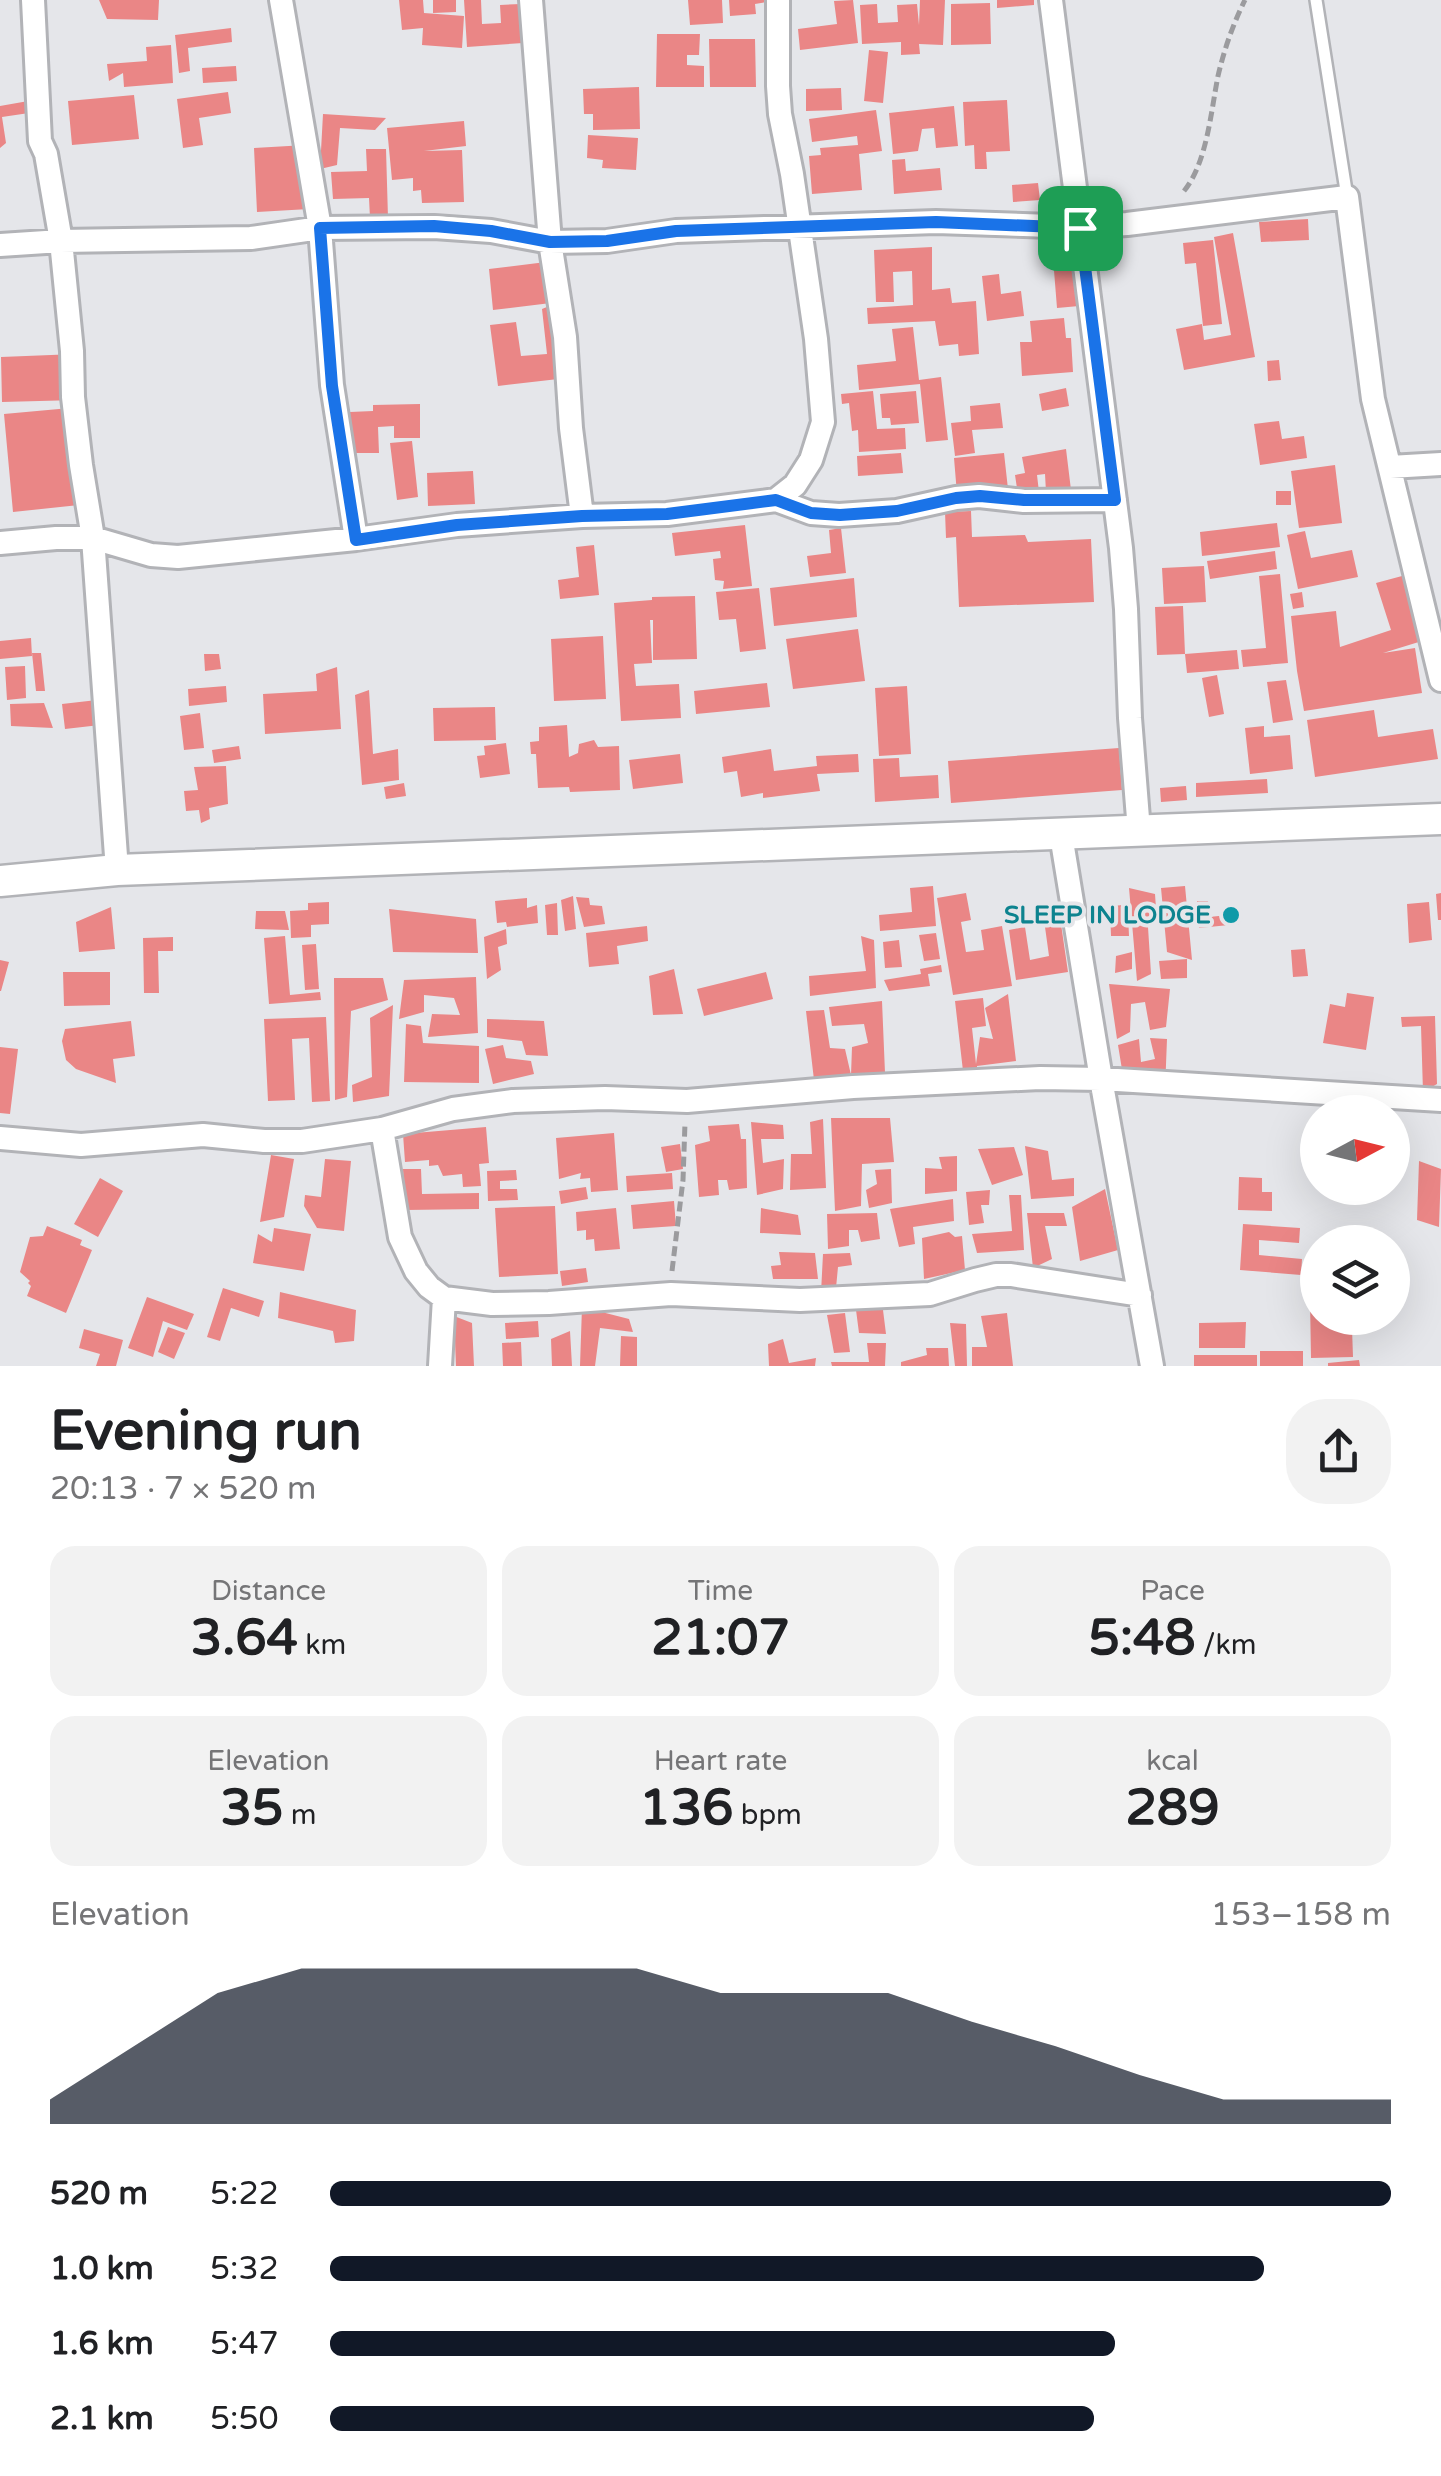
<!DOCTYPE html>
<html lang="en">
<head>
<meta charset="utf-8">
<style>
	body { margin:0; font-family:"Varela Round",sans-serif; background:#f2f2f2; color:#202124; height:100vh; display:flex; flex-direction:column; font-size:38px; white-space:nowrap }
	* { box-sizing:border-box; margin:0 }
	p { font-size:32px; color:#757577 }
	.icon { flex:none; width:55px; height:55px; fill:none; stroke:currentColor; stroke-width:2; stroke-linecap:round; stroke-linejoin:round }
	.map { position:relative; height:1366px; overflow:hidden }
	.side { display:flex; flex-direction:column; background:#fff; flex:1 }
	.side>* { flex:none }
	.needle { width:65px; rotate:83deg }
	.controls { position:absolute; left:1300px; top:1095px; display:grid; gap:20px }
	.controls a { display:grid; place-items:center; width:110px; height:110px; border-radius:50%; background:#fff; box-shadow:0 10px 40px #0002; font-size:50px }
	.pin { position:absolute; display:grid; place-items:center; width:85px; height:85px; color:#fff; margin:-42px; border-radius:20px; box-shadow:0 5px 15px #0006 }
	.round { display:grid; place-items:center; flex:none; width:105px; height:105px; border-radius:40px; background:#f2f2f2 }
	.headline { display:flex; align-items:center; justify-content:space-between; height:170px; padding:0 50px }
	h1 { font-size:55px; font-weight:700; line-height:75px }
	.metrics { display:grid; grid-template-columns:repeat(3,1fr); gap:15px; height:170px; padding:10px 50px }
	.metrics div { display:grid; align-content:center; border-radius:25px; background:#f2f2f2; text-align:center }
	.metrics b { font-size:50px; font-weight:700 }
	.metrics small { font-size:28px; font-weight:400 }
	.metrics p { font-size:28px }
	.chart { height:280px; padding:20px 50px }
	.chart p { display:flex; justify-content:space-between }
	.chart svg { width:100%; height:180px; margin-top:10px; fill:#111827; opacity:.7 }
	ul { padding:0 50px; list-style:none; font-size:32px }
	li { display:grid; grid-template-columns:160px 120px 1fr; align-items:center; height:75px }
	li i { height:25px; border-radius:12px; background:#111827 }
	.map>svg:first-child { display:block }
</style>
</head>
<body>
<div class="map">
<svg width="1441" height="1366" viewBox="0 0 1441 1366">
	<rect width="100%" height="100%" fill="#e5e6ea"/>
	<path fill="#ea8686" d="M99 0H159L158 20 107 19Z
		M399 0H423L424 13 464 16 462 48 422 45 423 28 402 30Z
		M433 0H456V12L433 13Z
		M464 0H481L482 24 501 23 500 5 521 4 523 43 467 47Z
		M688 0H722L723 23 690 25Z
		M729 0H767V2L755 4 756 14 730 16Z
		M853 0 858 43 800 50 798 29 837 24 834 1Z
		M920 0H945L943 45 919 44 920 54 901 55V42L862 44 860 5 877 4 878 23 898 22 897 5 917 4 919 25Z
		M997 0H1034V5L997 8Z
		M990 3 991 44 951 45V4Z
		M231 28 232 42 188 48 190 71 179 73 175 35Z
		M657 34H700L699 55H687V65L704 66V87H656Z
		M709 39H755L756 87H710Z
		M171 45 173 83 124 87 123 73 109 81 107 64 147 61 146 47Z
		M869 50 888 52 883 103 864 101Z
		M236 66 237 81 203 83 202 68Z
		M639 87 640 129 593 130V114H584L583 89Z
		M841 88 842 110 806 111V89Z
		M228 92 231 113 199 118 203 145 183 148 177 99Z
		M134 95 139 139 72 145 68 101Z
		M34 100 29 113 2 117 6 143 0 148V106Z
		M1007 100 1010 151 986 152 987 169H975L974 145 965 146 963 102Z
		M954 106 958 146 936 148 934 128 922 129 918 151 893 154 889 113Z
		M876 110 882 151 859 154 862 190 812 194 809 156 821 155 820 148 858 145 857 136 812 142 809 119Z
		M323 114 386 118 375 130 340 128 337 165 320 169Z
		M464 121 466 146 424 151 462 150 464 202 422 203 421 190 413 191V178L392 180 387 128Z
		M588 135 638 138 636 170 602 168 603 160 587 158Z
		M306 145 309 209 257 212 254 148Z
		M366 149H386L388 218H370L369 198 333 199 331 172 367 171Z
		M905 159 906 171 940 168 942 190 894 194 892 160Z
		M1038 183 1040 200 1013 202 1012 185Z
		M1308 219 1309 240 1261 242 1259 222Z
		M1233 233 1255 357 1184 370 1176 329 1202 324 1204 340 1231 335 1214 237Z
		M1213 240 1222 324 1203 326 1196 263 1185 264 1183 243Z
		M932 247V290L950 288 952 303 976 301 979 354 959 356 958 344 939 346 935 321 868 324 867 308 913 305 912 271 893 272 894 302H876L874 250Z
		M1075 257 1079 306 1057 308 1053 258Z
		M554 261 559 302 493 310 489 269Z
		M999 274 1001 294 1021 291 1024 316 987 321 982 276Z
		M559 302 567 378 498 386 490 325 516 322 521 356 547 354 542 309Z
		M1064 318 1066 338H1071L1073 372 1022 376 1020 342H1032L1030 321Z
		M913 327 919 380 941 377 948 440 926 442 920 384 859 390 857 365 896 361 892 329Z
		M76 354 77 400 2 402 1 357Z
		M1279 360 1281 380 1268 381 1267 361Z
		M1066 388 1069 406 1042 411 1039 394Z
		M873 391 877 429 905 428 906 449 859 452 858 430 852 431 849 403 842 404 841 394Z
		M916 391 919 423 891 425 890 418H882L880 394Z
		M1000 403 1003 428 972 430 975 453 955 456 951 423 971 421 970 406Z
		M420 404V438H394V426L378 427 379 453H351L350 412 373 411V405Z
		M70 408 79 505 13 512 4 414Z
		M1279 421 1282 439 1304 436 1307 458 1260 465 1254 424Z
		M412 441 418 497 397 500 390 443Z
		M1066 449 1071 490 1046 492 1045 474 1037 475 1039 492 1018 495 1015 475 1025 473 1022 457Z
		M901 453 903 473 858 476 857 456Z
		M1004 453 1008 489 957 494 954 458Z
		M1335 465 1342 523 1299 528 1291 471Z
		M473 471 475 504 428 506 427 473Z
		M1276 491H1291V505H1276Z
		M971 511 972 537 1025 535 1028 542 1091 539 1094 602 959 607 956 537 946 538 945 512Z
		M1277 523 1280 547 1202 556 1200 532Z
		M745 525 752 586 723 589 724 581 715 580 713 559 721 558 720 551 675 556 672 533Z
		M841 528 846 573 810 577 807 556 831 553 829 530Z
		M1305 531 1311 558 1352 550 1358 577 1298 589 1287 535Z
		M594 545 599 595 560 599 558 580 579 577 576 547Z
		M1275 551 1277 569 1210 579 1207 561Z
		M1204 566 1206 602 1164 604 1162 568Z
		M1280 574 1288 663 1243 667 1241 650 1266 648 1259 576Z
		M1402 576 1422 641 1383 653 1415 648 1422 693 1304 711 1297 671 1291 616 1336 611 1340 647 1391 630 1376 583Z
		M854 578 857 617 774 626 770 588Z
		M759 588 766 649 740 652 736 619 719 620 716 592Z
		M1302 592 1304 607 1293 609 1290 594Z
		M695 596 697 659 653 660V620H650L652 663 634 664 636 686 679 684 681 718 621 721 614 603 652 600V597Z
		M1183 606 1185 654 1157 655 1155 607Z
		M858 629 865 681 793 689 786 639Z
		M603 636 606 699 554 701 551 639Z
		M31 638 32 656 0 659V641Z
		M1237 650 1239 669 1187 673 1185 654Z
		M32 653H41L45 691H36Z
		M204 654H219L221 669 205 671Z
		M25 666 26 698 7 700 5 667Z
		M337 667 341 729 265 734 263 694 317 691 316 674Z
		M1217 675 1224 714 1209 717 1202 678Z
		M1286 680 1293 720 1273 723 1267 682Z
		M767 683 770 707 696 714 694 691Z
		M226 686 227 702 189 706 188 689Z
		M907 686 911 754 879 756 875 688Z
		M369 690 373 754 398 749 399 780 362 785 355 695Z
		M97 700 100 725 65 729 62 704Z
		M44 703 53 728 11 726 10 704Z
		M495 707 496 740 434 741 433 708Z
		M1374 710 1378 737 1433 729 1438 759 1315 777 1307 720Z
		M200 713 204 748 184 750 180 716Z
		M567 725 569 757 578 753 579 744 594 740 598 747 619 746 620 790 570 792 569 787 538 788 536 754H531L530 742 539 741V727Z
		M1264 726V737L1290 735 1293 769 1250 774 1245 728Z
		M506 743 510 774 480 778 477 756 485 755 484 746Z
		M239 746 241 759 214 763 212 750Z
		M1119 748 1122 790 951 803 948 761Z
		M771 749 774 771 817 766 816 756 858 754 859 772 817 774 820 791 763 798V793L741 797 737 771 724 773 722 757Z
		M680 754 683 783 633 789 629 760Z
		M899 758 900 777 938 775 939 798 875 802 873 759Z
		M226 766 228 804 209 808 210 819 201 823 199 810 186 811 184 791 198 790 194 767Z
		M1267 779 1268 793 1196 797V783Z
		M404 783 406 796 386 799 384 787Z
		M1186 786 1187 800 1161 802 1160 788Z
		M933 886 936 926 880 931 879 915 912 912 910 888Z
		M1185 886 1192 960 1167 952 1161 888Z
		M1129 888 1155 894 1157 923 1148 927 1151 974 1137 981Z
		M966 893 971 920 961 922 966 952 984 950 981 930 1002 926 1012 986 953 995 937 898Z
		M1441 893V920H1438L1436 894Z
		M573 896 576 929 565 931 561 900Z
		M576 897 589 898 590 905 602 906 605 924 584 927Z
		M527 898V908L537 905 538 923 507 927 506 922 497 923 495 901Z
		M1197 901H1208L1209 917 1238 914 1239 924 1199 928Z
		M329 902V924L311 925V937L291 938 290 911 308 910V903Z
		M1429 902 1432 940 1409 943 1407 904Z
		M557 903 558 935H547L545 905Z
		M1124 905 1125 914H1128L1129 936H1111L1110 906Z
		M111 907 115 949 79 952 76 922Z
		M389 909 476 919 478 953 393 952Z
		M256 911H285L289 930 255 929Z
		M1061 924 1068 972 1016 980 1009 930 1025 927 1030 960 1049 956 1045 927Z
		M647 926 648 941 617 946 619 964 589 967 586 933Z
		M506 929 507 944 498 947 501 970 487 979 484 937Z
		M936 933 940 959 924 961 919 935Z
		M285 936 290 995 320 992 321 1000 269 1004 264 938Z
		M861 936 874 940 876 988 810 996 809 976 866 971Z
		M173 937V951H158L159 993H144L143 938Z
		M899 940 902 967 885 968 883 942Z
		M316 944 319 989 305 990 302 945Z
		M1305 949 1308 976 1293 977 1291 950Z
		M1132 952V969L1115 973 1116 956Z
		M1187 959V978L1161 979 1159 961Z
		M0 960 9 962 1 991H0Z
		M941 965 942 972 928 974 930 986 889 991 884 980 921 974 920 969Z
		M674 969 683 1014 653 1015 649 976Z
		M63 972H110V1005L64 1006Z
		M766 972 773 999 704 1016 697 989Z
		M476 977 478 1033 428 1037 432 1014 460 1015 454 998 424 995V1012L399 1019 404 980Z
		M334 978H383L388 1000 351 1011 347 1097 335 1100Z
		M1109 984 1170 989 1166 1027 1150 1030 1145 1002 1131 1004 1130 1032 1117 1039Z
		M1347 993 1374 997 1366 1050 1323 1043 1330 1004 1345 1007Z
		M1008 994 1016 1061 977 1066V1069L963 1071 955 1001 983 998 986 1026 972 1028 976 1064 980 1037 993 1039 985 1008Z
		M882 1001 885 1073 851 1075 852 1047 868 1043 864 1024 832 1026 829 1007Z
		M393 1005 389 1096 353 1102 352 1085 372 1077 370 1018Z
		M824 1010 830 1048 845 1049 851 1075 814 1080 806 1011Z
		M1435 1016 1437 1084 1423 1092 1421 1026 1402 1027 1401 1017Z
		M326 1017 330 1101 312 1102 309 1038 292 1039 295 1100 268 1101 264 1019Z
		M487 1019 544 1021 548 1056 526 1055 522 1041 487 1037Z
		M131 1021 135 1056 113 1059 116 1083 76 1069 66 1060 62 1041 65 1029Z
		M406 1024 421 1026 423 1043 479 1046V1083L404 1082Z
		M1150 1038 1167 1039 1165 1090 1126 1094 1118 1045 1139 1039 1141 1062 1155 1059Z
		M503 1045 506 1058 531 1061 534 1074 493 1084 485 1049Z
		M0 1047 18 1049 10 1114 0 1113Z
		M831 1118H890L894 1162 862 1164 861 1206 835 1211Z
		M823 1119 826 1188 790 1190 791 1154H812L810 1122Z
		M751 1122 783 1125 784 1139H761L763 1163 784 1159 783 1189 757 1195Z
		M739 1124 741 1139H746L747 1188 729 1190 727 1180H718L719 1195 699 1197 695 1145 710 1141 708 1126Z
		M486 1127 489 1163 479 1164 481 1186 463 1187 462 1174 443 1176 438 1165 429 1166V1160L405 1162 403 1134Z
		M614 1133 618 1190 591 1192 590 1178 580 1179 581 1173 559 1179 556 1138Z
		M680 1144 683 1169 666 1172 661 1147Z
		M1025 1146 1048 1151 1052 1180 1074 1178V1196L1031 1199Z
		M1014 1147 1023 1175 992 1185 978 1149Z
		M271 1155 294 1159 284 1217 260 1222Z
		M957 1156V1191L925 1194V1168L942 1169 939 1157Z
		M325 1159 351 1161 344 1231 317 1228 304 1206 305 1195 321 1197Z
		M1419 1161 1441 1169 1439 1227 1417 1220Z
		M403 1169H421L422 1194 479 1193V1209L405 1210Z
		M891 1169 892 1203 869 1208 866 1190 877 1184 875 1170Z
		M516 1170 517 1180 500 1181V1189H517L518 1200 488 1201 487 1171Z
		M672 1173 673 1189 627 1192 626 1176Z
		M1239 1177 1262 1178V1192H1272V1211L1238 1210Z
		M100 1178 123 1191 98 1237 74 1224Z
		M586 1187 588 1199 561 1204 559 1191Z
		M1105 1189 1118 1250 1080 1261 1072 1207Z
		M990 1190 989 1205H981L984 1223 969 1225 966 1192Z
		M1009 1195H1021L1024 1250 977 1253 972 1234 1012 1231Z
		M953 1199 954 1221 913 1227 915 1244 899 1247 890 1209Z
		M674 1201 676 1226 633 1229 631 1205Z
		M555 1206 558 1274 499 1277 495 1208Z
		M616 1208 620 1249 595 1251 594 1239 586 1240V1230L577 1231 576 1212Z
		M761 1208 798 1215 801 1235 760 1233Z
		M877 1213 880 1239 861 1242 858 1230H849V1246L828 1249 827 1214Z
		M1027 1213H1064L1067 1226H1045L1052 1259 1033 1268Z
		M1243 1224 1300 1228 1299 1243 1259 1240V1255L1302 1259 1301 1275 1240 1270Z
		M47 1226 82 1240 80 1245 92 1250 66 1313 27 1296 31 1286 28 1283 30 1281 20 1272 30 1237 43 1236Z
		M274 1228 311 1234 304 1271 253 1263 258 1234 272 1242Z
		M949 1232 955 1237 962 1236 965 1270 924 1279 922 1238Z
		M779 1252 815 1253 818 1279H773L771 1266 781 1265Z
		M850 1253 852 1265 838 1267 836 1288 821 1293 823 1254Z
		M586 1268 588 1282 562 1286 560 1271Z
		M223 1288 264 1301 259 1317 231 1308 220 1341 207 1337Z
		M280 1292 356 1310 354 1341 335 1343 333 1331 278 1318Z
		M147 1297 194 1314 187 1330 163 1321 153 1357 128 1348Z
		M1310 1300H1318V1318H1328V1328H1352L1353 1357 1311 1358Z
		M582 1307 629 1319 633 1332 600 1328 595 1366H580Z
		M856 1310H883L886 1334 859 1333Z
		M845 1313 850 1352 834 1353 827 1315Z
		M1007 1313 1013 1366H972V1347H987L981 1316Z
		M454 1316 472 1323 474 1366H456Z
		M538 1321 539 1337 506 1339 505 1323Z
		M1246 1322 1245 1348H1199V1323Z
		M950 1323 966 1324 967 1366H955Z
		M168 1327 185 1333 174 1359 158 1352Z
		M84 1329 123 1340 116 1366H96L100 1354 79 1348Z
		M570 1331 572 1366H552L551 1339Z
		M621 1336 637 1337V1366H620Z
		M783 1339 789 1363 816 1358 815 1366H769L768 1344Z
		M521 1342 522 1366H503L502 1343Z
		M867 1343H886L885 1366H832L831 1362H869Z
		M926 1348H948L949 1366H901V1362L927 1355Z
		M1260 1351H1303V1366H1260Z
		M1194 1355H1257V1366H1194Z
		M1359 1360 1360 1366H1328V1363Z"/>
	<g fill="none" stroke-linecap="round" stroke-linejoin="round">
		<g stroke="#b2b3b7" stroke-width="16">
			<path id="service" d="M1316 0 1347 197"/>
		</g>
		<g stroke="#b2b3b7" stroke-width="28">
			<path id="minor" d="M33 0 40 141 46 154 61 241 72 351 73 397 81 465 93 538 117 870
				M281 0 320 228 332 385 356 539
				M531 0 550 242 565 337 571 428 582 516
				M1051 0 1121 548 1126 609 1130 718 1139 831
				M0 245 61 241 251 238 320 228 434 227 491 231 550 242 607 241 676 231 936 222 1080 227 1127 224 1347 197 1373 399 1441 680
				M1390 467 1441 464
				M776 500 811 513 839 515 897 511 956 498 979 496 1024 501 1115 500
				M0 543 56 538H93L151 555 178 557 356 539 457 525 582 516 667 514 776 500 795 485 811 460 823 422 816 339 792 174 780 114 778 86V0
				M1061 835 1101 1079 1152 1366
				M382 1129 400 1237 416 1271 429 1287 444 1298 492 1304 549 1303 671 1294 800 1300 930 1294 975 1280 996 1275H1011L1140 1295
				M0 1138 81 1145 203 1135 264 1141H302L382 1129 453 1109 513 1101 605 1098 687 1101 853 1087 1040 1078 1101 1079 1441 1100
				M440 1366 444 1298"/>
		</g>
		<g stroke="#b2b3b7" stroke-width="35">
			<path id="secondary" d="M0 881 117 870 1441 819"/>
		</g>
		<path stroke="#9b9b9e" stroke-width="5" stroke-dasharray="10 5" stroke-linecap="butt" d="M1184 191C1207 163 1211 111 1218 76 1224 50 1233 24 1245 0
			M672 1271 683 1180 685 1123"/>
		<use href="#service" stroke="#fff" stroke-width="11"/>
		<use href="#minor" stroke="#fff" stroke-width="22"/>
		<use href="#secondary" stroke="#fff" stroke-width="30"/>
	</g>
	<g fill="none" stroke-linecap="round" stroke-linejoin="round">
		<g stroke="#fff" stroke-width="20">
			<path id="route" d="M936 222 1080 228 1115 500H1024L980 496 956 498 897 511 840 515 811 513 776 500 667 514 582 516 457 525 356 540 332 386 320 228 434 226 491 231 550 242 607 241 676 231Z"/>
		</g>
		<use href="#route" stroke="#1a73e8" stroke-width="12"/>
	</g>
	<circle fill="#0f9aa8" stroke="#e5e6ea" stroke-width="4" cx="1231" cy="915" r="10"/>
	<g text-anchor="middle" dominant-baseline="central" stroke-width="8" stroke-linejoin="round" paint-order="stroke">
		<g font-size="25" font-weight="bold" fill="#0d838f" stroke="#e5e6ea" text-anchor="end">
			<text x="1211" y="915">SLEEP IN LODGE</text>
		</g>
	</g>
</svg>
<div class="controls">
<a><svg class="needle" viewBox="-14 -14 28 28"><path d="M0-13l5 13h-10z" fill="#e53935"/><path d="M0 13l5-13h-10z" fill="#757577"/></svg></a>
<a><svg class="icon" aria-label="layers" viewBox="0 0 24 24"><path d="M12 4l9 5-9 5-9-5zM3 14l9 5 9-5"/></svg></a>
</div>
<div class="pin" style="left:1080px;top:228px;background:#1e9e55"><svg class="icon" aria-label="arrive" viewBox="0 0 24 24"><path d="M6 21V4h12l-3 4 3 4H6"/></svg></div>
</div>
<section class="side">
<div class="headline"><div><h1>Evening run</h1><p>20:13 · 7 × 520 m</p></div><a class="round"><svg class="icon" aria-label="share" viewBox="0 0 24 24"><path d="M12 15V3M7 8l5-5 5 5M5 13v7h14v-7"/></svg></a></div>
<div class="metrics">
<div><p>Distance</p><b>3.64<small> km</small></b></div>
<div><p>Time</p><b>21:07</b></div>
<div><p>Pace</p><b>5:48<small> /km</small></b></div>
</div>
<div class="metrics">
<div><p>Elevation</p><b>35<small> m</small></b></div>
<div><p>Heart rate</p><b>136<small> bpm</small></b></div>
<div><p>kcal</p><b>289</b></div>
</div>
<div class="chart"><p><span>Elevation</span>153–158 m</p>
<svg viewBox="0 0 160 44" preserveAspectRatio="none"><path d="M0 44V38L10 25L20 12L30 6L40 6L50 6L60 6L70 6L80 12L90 12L100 12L110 19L120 25L130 32L140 38L150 38L160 38V44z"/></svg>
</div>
<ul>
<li><b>520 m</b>5:22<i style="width:100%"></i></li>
<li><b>1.0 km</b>5:32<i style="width:88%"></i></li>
<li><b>1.6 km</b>5:47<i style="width:74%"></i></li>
<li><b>2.1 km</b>5:50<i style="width:72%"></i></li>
</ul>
</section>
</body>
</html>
